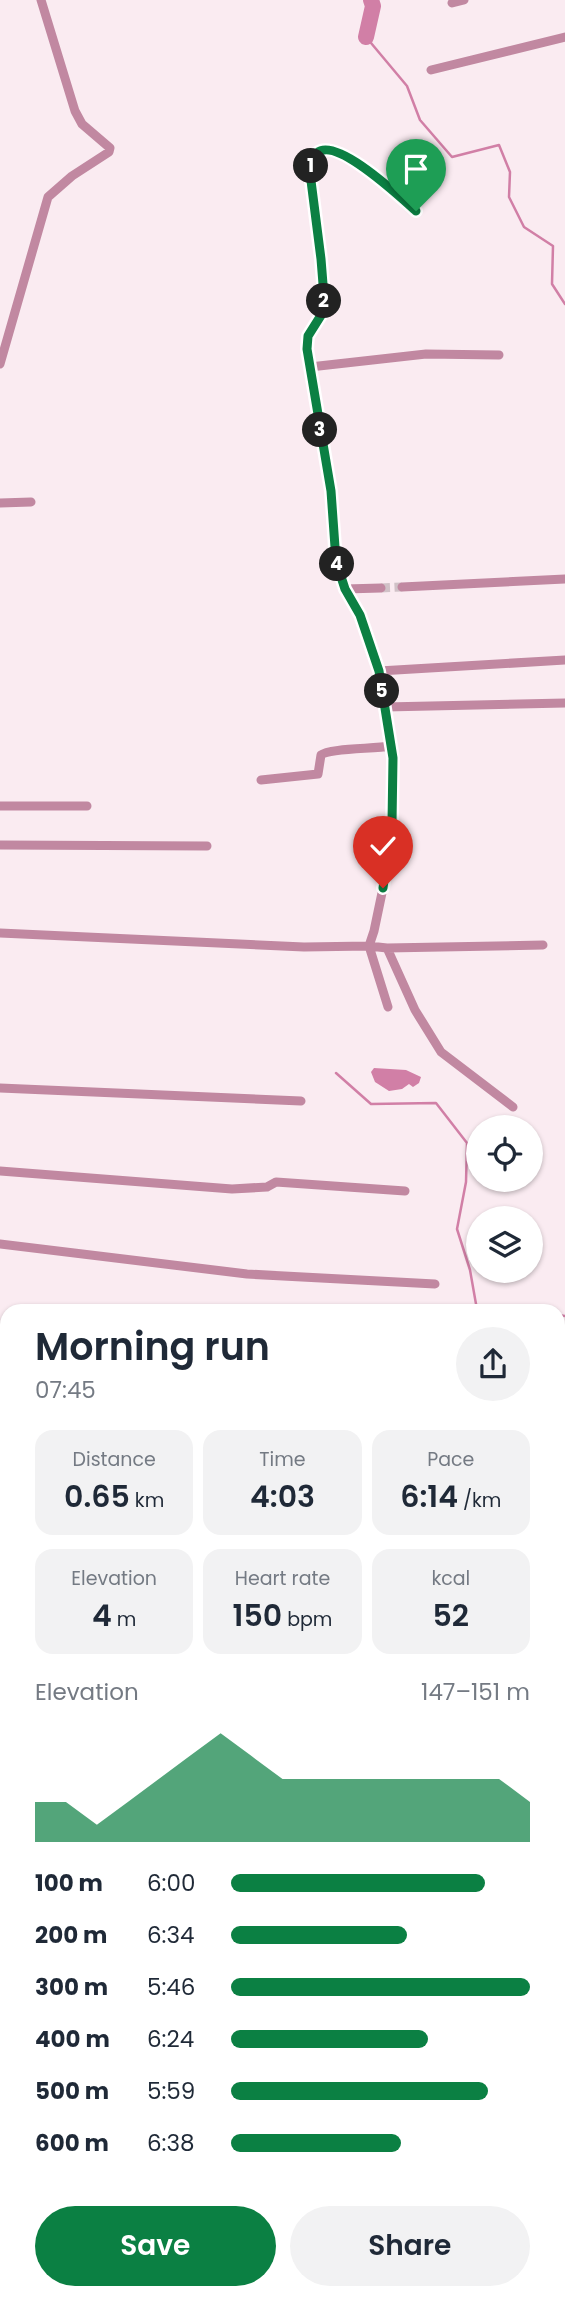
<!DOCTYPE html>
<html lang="en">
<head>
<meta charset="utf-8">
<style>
	body { margin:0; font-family:Poppins,sans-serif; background:#f2f2f3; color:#1f2937; height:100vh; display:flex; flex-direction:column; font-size:26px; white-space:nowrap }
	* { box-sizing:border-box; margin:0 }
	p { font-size:23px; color:#747a83 }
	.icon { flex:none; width:38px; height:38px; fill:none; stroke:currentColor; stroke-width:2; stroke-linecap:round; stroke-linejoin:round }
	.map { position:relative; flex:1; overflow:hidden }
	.sheet { position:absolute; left:0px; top:1304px; width:565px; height:996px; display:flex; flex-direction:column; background:#fff; border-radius:21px 21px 0 0; box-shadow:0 2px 5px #0004 }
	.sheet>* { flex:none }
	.fabs { position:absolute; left:466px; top:1115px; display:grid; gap:14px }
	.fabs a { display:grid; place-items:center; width:77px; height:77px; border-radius:50%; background:#fff; box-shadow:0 2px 5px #0004; font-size:35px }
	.pin { position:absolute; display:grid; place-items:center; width:60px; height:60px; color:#fff; margin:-72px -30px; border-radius:50% 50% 50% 0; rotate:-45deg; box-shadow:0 0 7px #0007 }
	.pin .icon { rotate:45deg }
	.km { position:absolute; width:35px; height:35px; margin:-18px; border-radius:50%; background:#222; color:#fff; font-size:19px; line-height:35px; text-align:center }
	.round { display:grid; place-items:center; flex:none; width:74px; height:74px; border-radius:37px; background:#f2f2f3 }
	.summary { display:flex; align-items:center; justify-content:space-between; height:119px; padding:0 35px }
	h1 { font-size:38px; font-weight:600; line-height:52px }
	.stats { display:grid; grid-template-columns:repeat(3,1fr); gap:10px; height:119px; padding:7px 35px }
	.stats div { display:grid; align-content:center; border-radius:18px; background:#f2f2f3; text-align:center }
	.stats b { font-size:30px; font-weight:600 }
	.stats small { font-size:19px; font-weight:400 }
	.stats p { font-size:19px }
	.chart { height:196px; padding:14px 35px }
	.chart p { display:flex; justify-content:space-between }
	.chart svg { width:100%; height:126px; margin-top:7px; fill:#0b8043; opacity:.7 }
	.button { display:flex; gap:14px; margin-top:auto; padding:14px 35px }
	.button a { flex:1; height:80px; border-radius:42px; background:#0b8043; color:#fff; font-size:28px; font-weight:600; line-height:80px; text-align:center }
	.button a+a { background:#f2f2f3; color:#1f2937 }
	ul { padding:0 35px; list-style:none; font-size:23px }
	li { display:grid; grid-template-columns:112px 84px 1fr; align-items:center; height:52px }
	li i { height:18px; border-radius:9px; background:#0b8043 }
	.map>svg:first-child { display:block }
</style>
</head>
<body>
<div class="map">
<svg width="565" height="2299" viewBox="0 0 565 2299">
	<rect width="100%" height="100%" fill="#faebf1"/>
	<path fill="#d17fa6" d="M374 1068 406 1070 421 1077 419 1083 413 1087 409 1084 402 1089 389 1091 375 1082 371 1072Z"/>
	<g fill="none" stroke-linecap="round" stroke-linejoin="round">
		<path stroke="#d17fa6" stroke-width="2.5" d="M366 37 407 86 420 120 452 157 499 145 510 172 509 197 524 227 553 246 552 284 565 304
			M336 1073 371 1104 436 1103 467 1143 466 1182 457 1229 470 1270 476 1304 481 1311
			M558 1315 565 1316
			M0 1711 7 1715"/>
		<path stroke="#d17fa6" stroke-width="16" d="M366 37 373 6 371 0
			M558 1965 565 1959
			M0 2254 7 2257
			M80 2292 91 2299
			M265 2292 267 2299
			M397 2299 399 2292"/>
		<path stroke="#d0c1c7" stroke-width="9" stroke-dasharray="9 4.5" stroke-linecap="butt" d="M381 588 402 587"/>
		<path stroke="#c188a1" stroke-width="9" d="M452 3 464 0
			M431 70 565 37
			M0 364 48 197 72 176 109 152 110 148 82 124 75 111 41 0
			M310 367 426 354 499 355
			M0 503 31 502
			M402 587 565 579
			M345 589 381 588
			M379 671 565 660
			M385 707 565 703
			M261 780 318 774 321 755C329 748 375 749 390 746
			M0 806H87
			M0 845 207 846
			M0 933 304 947 369 946 387 948 415 1010 441 1052 513 1107
			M387 948 543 945
			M388 1007 369 946 374 931 383 888 392 823V758L379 674 360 615 345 589 336 561 331 491 307 349 308 336 325 309 321 259 310 173C311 166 311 158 317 153 336 136 400 197 417 211
			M0 1088 301 1101
			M0 1171 232 1189 267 1187 276 1182 405 1191
			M0 1244 247 1274 435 1284
			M0 1512 7 1515
			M0 1757 7 1762
			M558 2039 565 2049
			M558 2122 565 2133
			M558 2205 565 2215
			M558 2226 565 2228
			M558 2277 565 2279
			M505 2299 506 2292
			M550 2299 551 2292"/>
	</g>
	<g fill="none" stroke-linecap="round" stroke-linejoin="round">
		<g stroke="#fff" stroke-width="14">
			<path id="route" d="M383 888 392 823 393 758 379 671 360 615 345 589 336 561 331 491 307 349 308 336 325 309 321 259 310 173C311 166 311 158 317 153 336 136 400 197 416 211"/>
		</g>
		<use href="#route" stroke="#0b8043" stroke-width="9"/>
	</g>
</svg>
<div class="fabs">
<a><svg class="icon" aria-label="locate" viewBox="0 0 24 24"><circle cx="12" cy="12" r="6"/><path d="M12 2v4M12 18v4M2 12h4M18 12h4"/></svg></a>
<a><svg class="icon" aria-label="layers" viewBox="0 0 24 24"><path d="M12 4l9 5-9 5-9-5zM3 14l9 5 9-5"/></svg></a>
</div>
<div class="pin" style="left:416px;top:211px;background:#1e9e55"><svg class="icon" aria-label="arrive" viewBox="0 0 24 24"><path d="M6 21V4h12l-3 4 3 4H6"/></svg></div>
<div class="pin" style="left:383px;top:888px;background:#d93025"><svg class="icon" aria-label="check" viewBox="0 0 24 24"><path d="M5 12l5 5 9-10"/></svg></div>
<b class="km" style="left:311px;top:166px">1</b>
<b class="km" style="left:324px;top:301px">2</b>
<b class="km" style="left:320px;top:430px">3</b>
<b class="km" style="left:337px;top:564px">4</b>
<b class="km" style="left:382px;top:691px">5</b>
<section class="sheet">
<div class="summary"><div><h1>Morning run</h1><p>07:45</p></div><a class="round"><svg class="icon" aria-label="share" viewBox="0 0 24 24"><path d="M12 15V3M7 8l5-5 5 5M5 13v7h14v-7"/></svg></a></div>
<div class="stats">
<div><p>Distance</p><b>0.65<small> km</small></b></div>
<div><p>Time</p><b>4:03</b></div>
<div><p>Pace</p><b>6:14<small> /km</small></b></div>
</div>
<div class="stats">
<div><p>Elevation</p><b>4<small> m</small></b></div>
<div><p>Heart rate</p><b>150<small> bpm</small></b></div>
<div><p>kcal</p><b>52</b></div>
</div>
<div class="chart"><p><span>Elevation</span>147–151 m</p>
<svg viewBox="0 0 160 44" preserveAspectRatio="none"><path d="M0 44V30L10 30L20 38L30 30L40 22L50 14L60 6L70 14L80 22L90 22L100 22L110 22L120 22L130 22L140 22L150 22L160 30V44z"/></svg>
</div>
<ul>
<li><b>100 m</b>6:00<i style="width:85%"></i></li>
<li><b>200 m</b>6:34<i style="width:59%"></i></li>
<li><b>300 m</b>5:46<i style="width:100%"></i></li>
<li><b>400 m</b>6:24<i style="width:66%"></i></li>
<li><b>500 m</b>5:59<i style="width:86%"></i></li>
<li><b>600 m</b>6:38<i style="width:57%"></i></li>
</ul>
<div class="button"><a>Save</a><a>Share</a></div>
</section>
</div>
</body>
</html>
